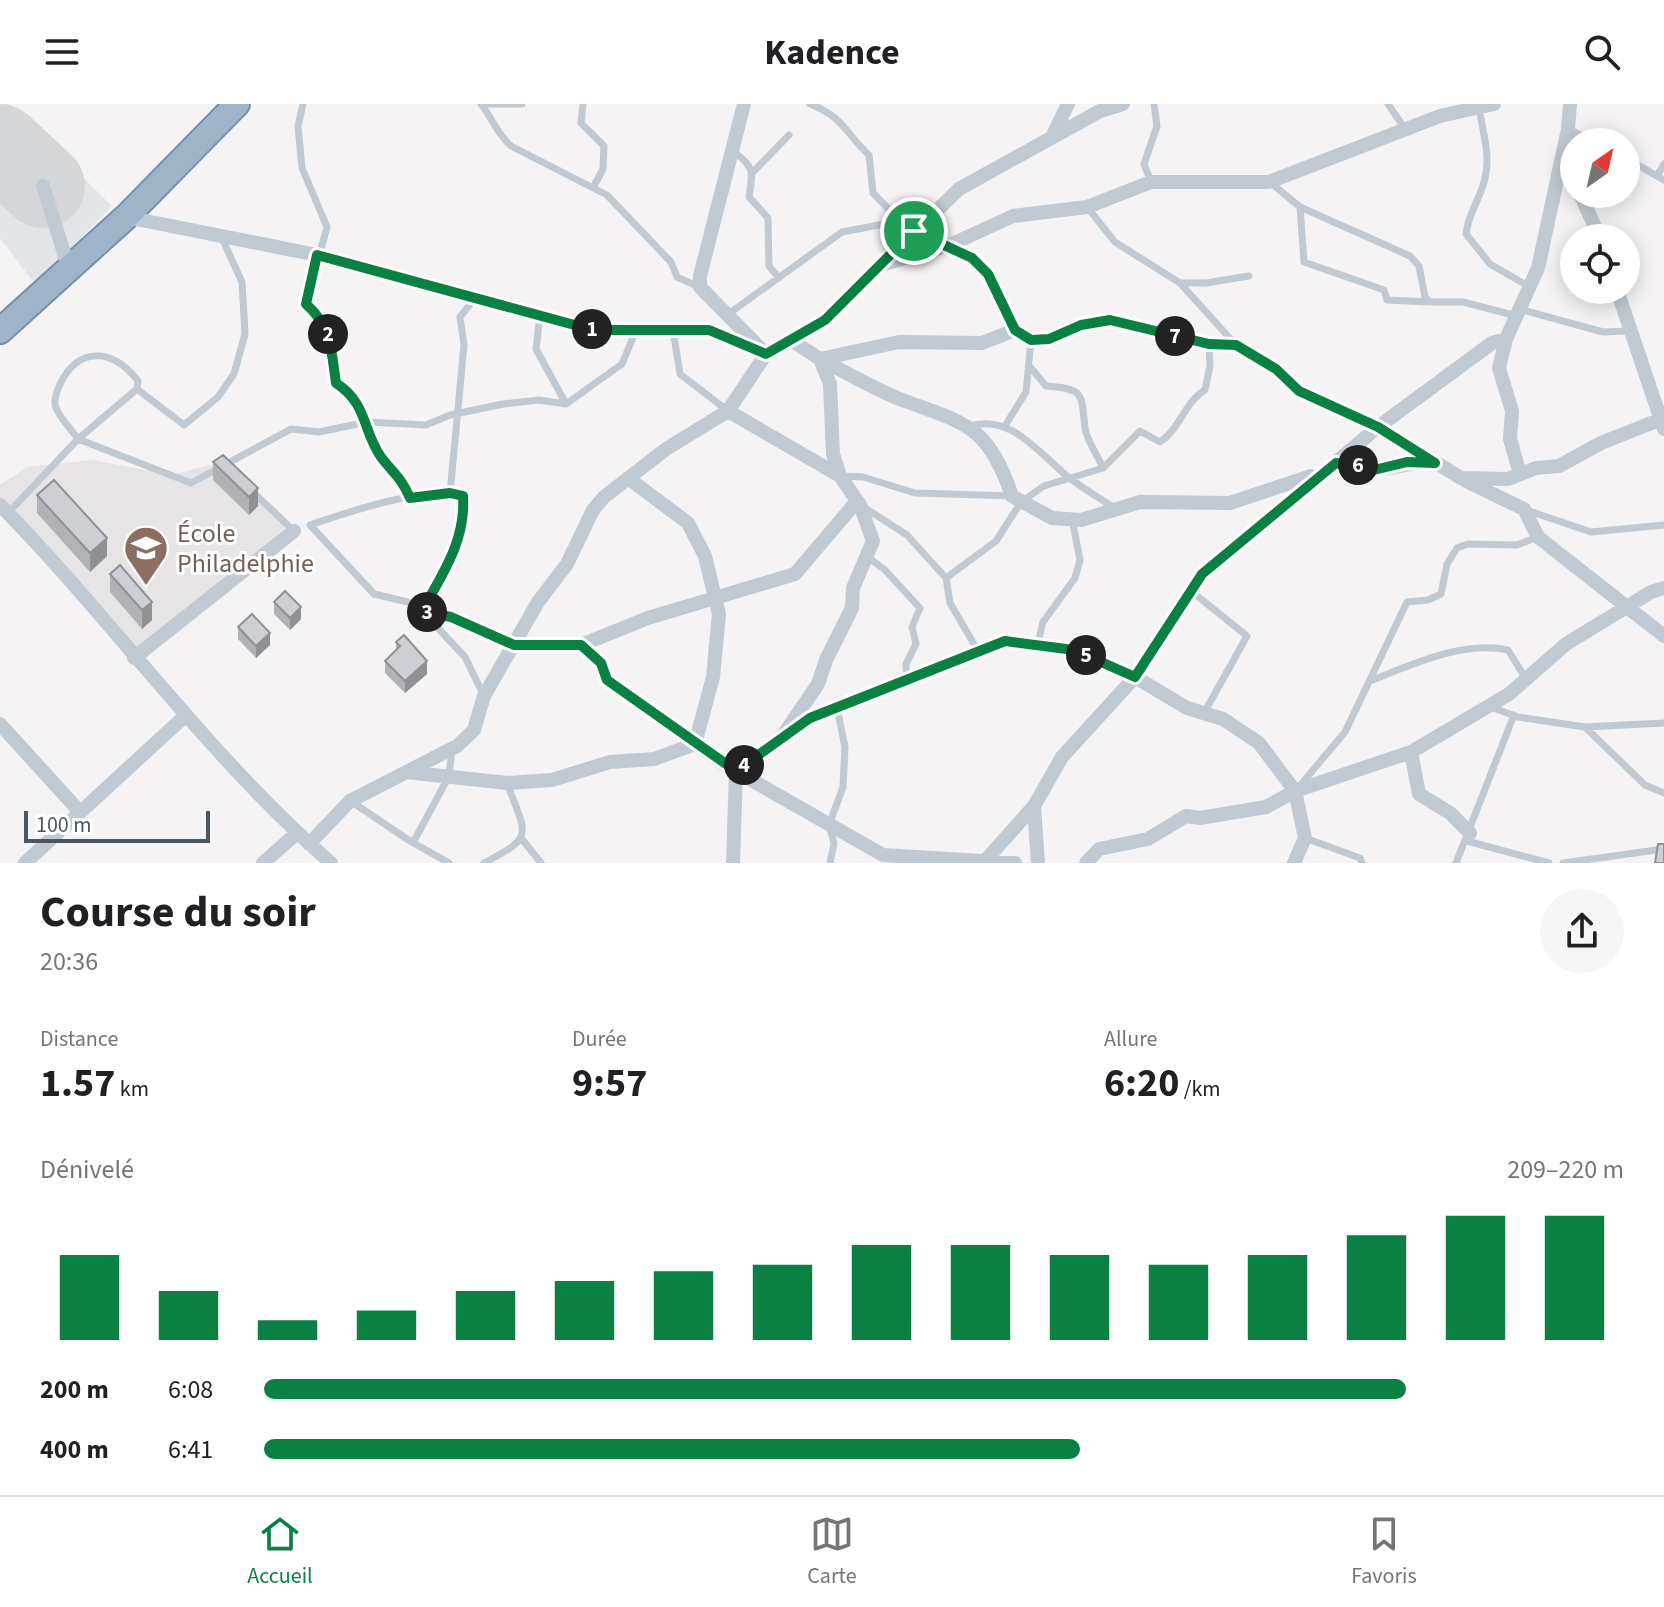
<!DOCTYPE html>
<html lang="fr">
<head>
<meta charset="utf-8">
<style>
	body { margin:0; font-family:"Source Sans 3",sans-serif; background:#f6f6f6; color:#202124; height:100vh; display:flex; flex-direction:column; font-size:30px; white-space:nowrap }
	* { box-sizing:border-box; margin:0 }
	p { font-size:26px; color:#757577 }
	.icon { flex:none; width:44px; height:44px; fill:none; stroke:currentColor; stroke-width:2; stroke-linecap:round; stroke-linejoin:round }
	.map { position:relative; height:759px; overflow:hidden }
	.drawer { display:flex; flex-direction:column; background:#fff; flex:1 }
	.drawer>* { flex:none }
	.needle { width:52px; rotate:34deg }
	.buttons { position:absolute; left:1560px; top:24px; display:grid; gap:16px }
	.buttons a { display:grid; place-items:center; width:80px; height:80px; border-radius:50%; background:#fff; box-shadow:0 4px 20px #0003; font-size:40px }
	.scale { position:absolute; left:24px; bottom:20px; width:186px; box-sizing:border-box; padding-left:8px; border:4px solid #4a5661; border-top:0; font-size:22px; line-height:28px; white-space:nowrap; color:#4a5661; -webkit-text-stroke:6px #fff; paint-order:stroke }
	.pin { position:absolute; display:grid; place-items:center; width:68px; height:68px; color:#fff; margin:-34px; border:4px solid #fff; border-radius:50%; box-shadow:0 2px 8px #0007 }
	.km { position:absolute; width:40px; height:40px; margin:-20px; border-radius:50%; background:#222; color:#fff; font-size:22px; line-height:40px; text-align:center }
	.round { display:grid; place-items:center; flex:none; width:84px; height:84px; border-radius:42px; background:#f6f6f6 }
	.overview { display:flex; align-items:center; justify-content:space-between; height:136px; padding:0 40px }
	h1 { font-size:44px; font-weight:700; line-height:60px }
	.stats { display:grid; grid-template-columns:repeat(3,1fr); gap:12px; height:136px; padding:8px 40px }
	.stats div { display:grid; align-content:center }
	.stats b { font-size:40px; font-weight:700 }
	.stats small { font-size:22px; font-weight:400 }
	.stats p { font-size:22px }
	.chart { height:224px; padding:16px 40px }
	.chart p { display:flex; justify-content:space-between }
	.chart svg { width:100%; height:144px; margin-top:8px; stroke:#0b8043; stroke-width:6 }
	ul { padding:0 40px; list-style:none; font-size:26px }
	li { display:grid; grid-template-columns:128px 96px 1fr; align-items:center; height:60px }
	li i { height:20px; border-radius:10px; background:#0b8043 }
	header { display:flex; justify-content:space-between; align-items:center; height:104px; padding:0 40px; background:#fff; font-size:36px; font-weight:700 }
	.dock { display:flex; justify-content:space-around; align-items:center; height:112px; border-top:2px solid #e0e0e0; background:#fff; font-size:22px; color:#757577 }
	.dock a { display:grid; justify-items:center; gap:4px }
	.dock .on { color:#0b8043 }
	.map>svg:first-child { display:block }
</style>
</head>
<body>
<header><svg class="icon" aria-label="menu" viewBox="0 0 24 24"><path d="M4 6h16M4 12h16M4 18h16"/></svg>Kadence<svg class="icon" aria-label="search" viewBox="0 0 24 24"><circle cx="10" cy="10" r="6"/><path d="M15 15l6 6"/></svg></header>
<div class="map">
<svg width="1664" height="759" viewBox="0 0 1664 759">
	<rect width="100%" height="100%" fill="#f5f3f3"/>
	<path fill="#e6e4e5" d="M92 356 172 371 217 359 291 420 135 546 0 396V381L27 363Z"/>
	<path fill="#e2e4e7" d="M0 0H9L112 102 35 180 0 134Z"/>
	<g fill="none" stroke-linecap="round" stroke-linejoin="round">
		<path stroke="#d5d6d8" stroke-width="84" d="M0 42 43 82"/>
		<g stroke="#7690ad" stroke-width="28">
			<path id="trunk" d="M0 227 126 113 237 0"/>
		</g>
		<path stroke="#c1cad2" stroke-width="7" d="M303 0 298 22 302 64 327 123 306 200C332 223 331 246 336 279 367 300 362 326 381 353 393 369 401 373 410 394
			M481 0C492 14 498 31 511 42L607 91 671 158 677 173 699 183
			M488 0H522
			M583 0 581 19 604 42 603 65 594 82
			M810 0C844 13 845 29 869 51L873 89 900 117
			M1388 0 1405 25
			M1479 3C1482 26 1491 51 1485 74 1481 94 1468 109 1466 130L1490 160 1530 183
			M1568 25 1594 38
			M733 47C755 64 753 66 749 93L768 114 769 162 779 174
			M1626 54 1664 76
			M752 69 789 31
			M1657 72 1664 60
			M1151 78 1144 60 1157 22 1154 0
			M1271 79 1300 103 1410 152 1419 162 1425 193 1430 198H1463L1517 212
			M1087 103 1115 138 1180 179 1235 240
			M1300 103 1304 158 1384 186 1387 196 1430 198
			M1180 179H1206L1249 172
			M1519 205 1603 228 1630 227
			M540 211 536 245 566 300
			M727 211 842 128 900 117 972 154 988 170 1015 226
			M673 226 680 270 728 307
			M1031 264 1046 282C1085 285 1081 289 1085 324 1087 337 1098 352 1103 364
			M137 285 138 277C112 244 79 242 60 280 57 288 53 296 56 304 60 314 71 325 78 335L137 285 184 321 218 293 234 270 245 230 242 178 221 132
			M970 322C1011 310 1038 348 1067 372 1082 384 1099 394 1115 404
			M1005 322 1026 288 1031 236
			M841 372 863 373 915 389 1012 392
			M252 387 294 427
			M450 389 464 241 460 213 475 194
			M865 404 907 431 946 474 950 499 978 547
			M1526 406 1591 428 1664 421
			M8 409 78 335 191 379 291 325 319 328 367 318 426 321 450 311 503 300 539 296 566 300 622 260 636 226
			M866 452 884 465 920 504 912 523 916 540 906 560 907 576
			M946 474 996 437 1021 398 1044 382 1103 364 1140 327 1160 338C1180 325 1184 299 1205 286L1210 262 1209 240
			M1191 487 1247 532 1204 609
			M422 507C443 469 466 436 463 392 419 383 352 407 310 421L374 490 408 498 422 507 465 553 484 592
			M1038 539 1043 518 1075 474 1080 456 1072 415
			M1370 577C1410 561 1464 536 1508 546L1526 575
			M1491 603 1518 613 1585 623 1664 619
			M1585 623 1645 681 1664 689
			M1298 684 1345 628 1407 498 1428 496 1441 490 1447 460 1457 444 1468 440 1517 441 1538 433
			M352 698 410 737 415 735 449 672 452 644
			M1305 734 1360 754 1362 759
			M522 735 541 759
			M410 737 449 759
			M1467 737 1549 759
			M484 759C536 732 526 731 507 679
			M830 759 834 739 829 721 843 683 845 643 837 604
			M1456 759 1514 611
			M1563 759 1664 745"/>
		<path stroke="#c1cad2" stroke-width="14" d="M1052 33 1068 0
			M1570 37 1574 64
			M43 82 69 165
			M1580 90 1600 134
			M126 113 317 151 593 226H709L766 250 825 216 959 85 1100 7 1123 0
			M884 160 950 141 1013 112 1087 103 1151 78H1269L1440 12 1494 0
			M1617 186 1664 325
			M791 236 820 255 899 238 982 239 1015 226 1031 236 1049 235 1081 221 1110 216 1209 240 1236 241 1276 265 1299 287 1378 323 1461 374 1508 375 1536 364 1559 362 1601 339 1664 314
			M820 255C845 268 871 283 897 294 963 319 987 318 1012 392L1052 414 1081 416 1140 398 1230 399 1311 372
			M728 307 840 372
			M1333 360C1349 356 1361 367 1376 366 1397 364 1409 358 1433 358
			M1520 370 1510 335 1512 307 1499 264 1506 235 1538 164 1568 25 1570 0
			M1466 377 1524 405 1538 433 1664 532
			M0 401C114 517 208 652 331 759
			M422 507 451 513 514 541H581L601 559 607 576 725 661 883 751 1015 759
			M581 541 648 514 795 470 857 397
			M134 554 294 427
			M0 620 80 708
			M782 633 810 614 1005 537 1074 546 1135 573 1187 604 1223 615 1259 639 1295 687 1305 734 1294 759
			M1411 648 1419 690 1450 709 1470 729
			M406 668 507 679 552 676 610 658 654 655 695 640 713 573 719 510 705 452 688 419 628 374
			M1034 702 1038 759
			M309 740 350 697 457 642 474 626 484 592 538 498 567 460 593 406 604 393 666 345 728 307 766 250 700 183V172L744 0
			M25 759 185 612
			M263 759 297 729
			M733 759 736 667 782 633 818 580 826 556 852 504 853 484 873 437 860 401 840 372 833 350 830 280 820 255
			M979 759 985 757 1034 702 1062 653 1135 573 1202 470 1378 323 1492 239 1506 235
			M1086 759 1099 745 1148 735 1186 712 1200 714 1266 703 1295 687 1411 648 1509 590 1566 540 1651 488 1664 484"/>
		<use href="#trunk" stroke="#9fb4c9" stroke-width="24"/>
	</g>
	<path fill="#b0b2b7" d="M223 351 258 402 249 411 213 376V358Z
		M37 391 107 452 90 468 37 409Z
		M110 470 152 516 142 525 110 488Z
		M274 498 301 515 290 526 274 510Z
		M238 523 270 541 256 554 238 535Z
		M396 538 427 570 405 589 385 569V557L396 546Z"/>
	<path fill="#909195" d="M258 384V402L249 411V393Z
		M107 434V452L90 468V449Z
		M152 498V516L142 525V506Z
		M301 503V515L290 526V514Z
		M270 529V541L256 554V542Z
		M427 557V570L405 589V577Z"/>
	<path fill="#cdcfd5" stroke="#909195" stroke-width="2" d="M223 351 258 384 249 393 213 358Z
		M54 376 107 434 90 449 37 391Z
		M120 461 152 498 142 506 110 470Z
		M285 487 301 503 290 514 274 498Z
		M252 510 270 529 256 542 238 523Z
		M404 531 427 557 405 577 385 557 400 542 396 538Z
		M1658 740H1664V759H1655Z"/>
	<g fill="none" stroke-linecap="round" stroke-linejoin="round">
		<g stroke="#fff" stroke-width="16">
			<path id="route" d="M914 127 972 154 988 170 1015 226 1031 236 1049 235 1081 221 1110 216 1209 240 1236 241 1276 265 1299 287 1378 323 1435 359 1407 358 1374 366 1336 359 1202 470 1135 573 1074 546 1005 537 810 614 736 667 607 576 601 559 581 541H514L451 513 422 507C443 469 466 436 463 392L450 389 410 394C401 373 393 369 381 353 362 326 368 300 336 279 331 246 332 223 306 200L317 151 593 226H709L766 250 825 216Z"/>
		</g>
		<use href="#route" stroke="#0b8043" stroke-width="10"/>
	</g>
	<defs>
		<g id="school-pin" transform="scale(2.3)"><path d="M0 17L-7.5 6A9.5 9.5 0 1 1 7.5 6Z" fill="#8d6e63" stroke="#fff"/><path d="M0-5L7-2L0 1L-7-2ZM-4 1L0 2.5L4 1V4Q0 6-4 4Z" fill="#fff"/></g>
	</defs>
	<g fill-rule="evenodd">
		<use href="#school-pin" x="146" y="444"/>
	</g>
	<g text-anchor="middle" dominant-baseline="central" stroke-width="6" stroke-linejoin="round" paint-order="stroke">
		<g font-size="26" fill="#785e54" stroke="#fff" text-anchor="start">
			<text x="177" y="429">École<tspan x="177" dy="30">Philadelphie</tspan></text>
		</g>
	</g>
</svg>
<div class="buttons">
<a><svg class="needle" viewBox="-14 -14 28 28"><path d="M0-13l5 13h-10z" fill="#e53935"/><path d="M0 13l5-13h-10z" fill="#757577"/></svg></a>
<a><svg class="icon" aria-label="locate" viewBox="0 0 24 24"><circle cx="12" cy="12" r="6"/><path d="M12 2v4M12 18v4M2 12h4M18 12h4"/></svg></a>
</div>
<div class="scale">100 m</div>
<div class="pin" style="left:914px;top:127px;background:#1e9e55"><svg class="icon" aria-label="arrive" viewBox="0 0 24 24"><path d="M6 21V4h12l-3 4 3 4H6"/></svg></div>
<b class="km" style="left:592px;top:225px">1</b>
<b class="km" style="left:328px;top:230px">2</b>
<b class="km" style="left:427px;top:508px">3</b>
<b class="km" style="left:744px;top:661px">4</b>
<b class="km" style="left:1086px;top:551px">5</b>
<b class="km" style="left:1358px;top:361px">6</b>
<b class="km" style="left:1175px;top:232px">7</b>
</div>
<section class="drawer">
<div class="overview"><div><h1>Course du soir</h1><p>20:36</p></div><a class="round"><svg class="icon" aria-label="share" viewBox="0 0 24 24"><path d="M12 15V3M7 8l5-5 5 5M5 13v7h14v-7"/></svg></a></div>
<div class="stats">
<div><p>Distance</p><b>1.57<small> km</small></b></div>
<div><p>Durée</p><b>9:57</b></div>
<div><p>Allure</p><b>6:20<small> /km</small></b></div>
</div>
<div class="chart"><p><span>Dénivelé</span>209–220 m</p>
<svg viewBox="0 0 160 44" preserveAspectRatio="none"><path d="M5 44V18M15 44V29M25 44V38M35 44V35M45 44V29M55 44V26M65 44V23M75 44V21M85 44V15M95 44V15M105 44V18M115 44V21M125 44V18M135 44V12M145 44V6M155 44V6"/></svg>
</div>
<ul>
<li><b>200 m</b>6:08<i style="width:84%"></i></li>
<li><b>400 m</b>6:41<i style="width:60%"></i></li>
</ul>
</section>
<nav class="dock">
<a class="on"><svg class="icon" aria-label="home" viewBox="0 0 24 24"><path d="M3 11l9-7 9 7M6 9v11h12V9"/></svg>Accueil</a>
<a><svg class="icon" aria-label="map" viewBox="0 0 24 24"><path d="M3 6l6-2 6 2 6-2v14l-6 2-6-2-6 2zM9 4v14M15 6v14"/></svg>Carte</a>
<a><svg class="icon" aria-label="saved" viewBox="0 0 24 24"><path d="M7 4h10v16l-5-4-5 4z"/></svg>Favoris</a>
</nav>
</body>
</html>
